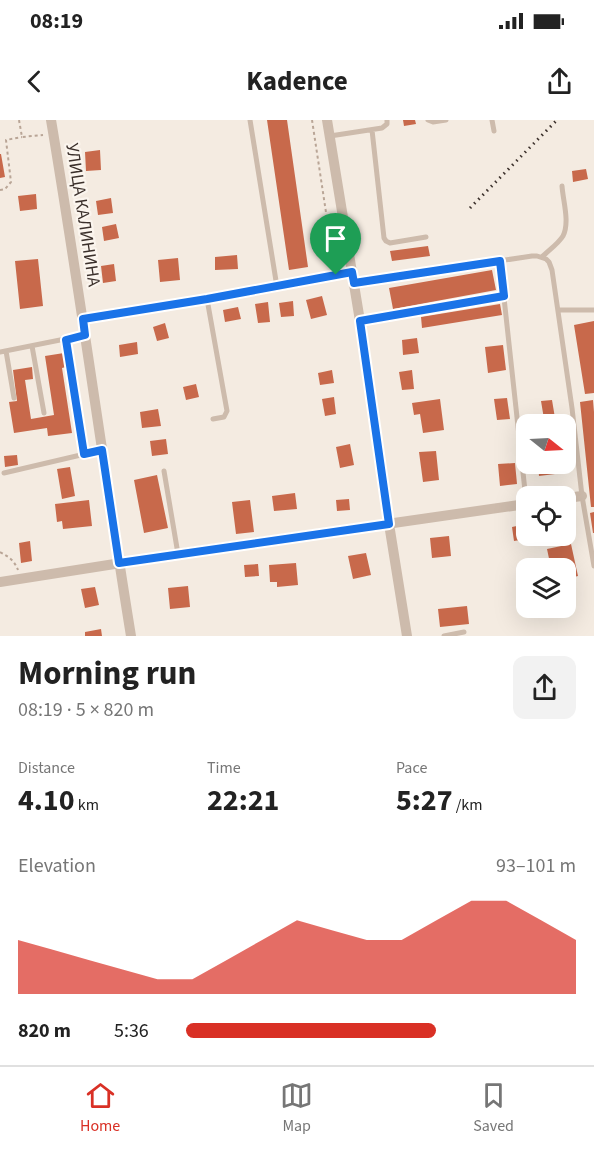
<!DOCTYPE html>
<html lang="en">
<head>
<meta charset="utf-8">
<style>
	body { margin:0; font-family:"Source Sans 3",sans-serif; background:#f2f2f2; color:#222; height:100vh; display:flex; flex-direction:column; font-size:22px; white-space:nowrap }
	* { box-sizing:border-box; margin:0 }
	p { font-size:20px; color:#767676 }
	.icon { flex:none; width:33px; height:33px; fill:none; stroke:currentColor; stroke-width:2; stroke-linecap:round; stroke-linejoin:round }
	.map { position:relative; height:516px; overflow:hidden }
	.sheet { display:flex; flex-direction:column; background:#fff; flex:1 }
	.sheet>* { flex:none }
	.needle { width:39px; rotate:108deg }
	.buttons { position:absolute; left:516px; top:294px; display:grid; gap:12px }
	.buttons a { display:grid; place-items:center; width:60px; height:60px; border-radius:12px; background:#fff; box-shadow:0 6px 24px #0002; font-size:30px }
	.pin { position:absolute; display:grid; place-items:center; width:51px; height:51px; color:#fff; margin:-62px -26px; border-radius:50% 50% 50% 0; rotate:-45deg; box-shadow:0 0 6px #0007 }
	.pin .icon { rotate:45deg }
	.round { display:grid; place-items:center; flex:none; width:63px; height:63px; border-radius:12px; background:#f2f2f2 }
	.head { display:flex; align-items:center; justify-content:space-between; height:102px; padding:0 18px }
	h1 { font-size:33px; font-weight:700; line-height:45px }
	.figures { display:grid; grid-template-columns:repeat(3,1fr); gap:9px; height:102px; padding:6px 18px }
	.figures div { display:grid; align-content:center }
	.figures b { font-size:30px; font-weight:700 }
	.figures small { font-size:16px; font-weight:400 }
	.figures p { font-size:16px }
	.chart { height:168px; padding:12px 18px }
	.chart p { display:flex; justify-content:space-between }
	.chart svg { width:100%; height:108px; margin-top:6px; fill:#d93025; opacity:.7 }
	ul { padding:0 18px; list-style:none; font-size:20px }
	li { display:grid; grid-template-columns:96px 72px 1fr; align-items:center; height:45px }
	li i { height:15px; border-radius:8px; background:#d93025 }
	.status { display:flex; justify-content:space-between; align-items:center; height:42px; padding:0 30px; background:#fff; direction:ltr }
	.status svg { height:16px; fill:currentColor }
	header { display:flex; justify-content:space-between; align-items:center; height:78px; padding:0 18px; background:#fff; font-size:27px; font-weight:700 }
	.menu { display:flex; justify-content:space-around; align-items:center; height:84px; border-top:2px solid #e0e0e0; background:#fff; font-size:16px; color:#767676 }
	.menu a { display:grid; justify-items:center; gap:3px }
	.menu .active { color:#d93025 }
	.map>svg:first-child { display:block }
</style>
</head>
<body>
<div class="status"><b>08:19</b><svg viewBox="0 0 49 12"><path d="M0 12V9h3v3zM5 12V6h3v6zM10 12V3h3v9zM15 12V0h3v12zM26 1h20v11H26zM47 4h2v5h-2z"/></svg></div>
<header><svg class="icon" aria-label="back" viewBox="0 0 24 24"><path d="M15 5l-7 7 7 7"/></svg>Kadence<svg class="icon" aria-label="share" viewBox="0 0 24 24"><path d="M12 15V3M7 8l5-5 5 5M5 13v7h14v-7"/></svg></header>
<div class="map">
<svg width="594" height="516" viewBox="0 0 594 516">
	<rect width="100%" height="100%" fill="#f4ebe1"/>
	<path fill="#c8694b" d="M267 0H287L308 147 289 150Z
		M403 0H415L416 4 404 6Z
		M100 30 101 50 86 51 85 32Z
		M0 34H1L5 57 0 58Z
		M586 49 588 59 573 62 572 51Z
		M36 74 37 89 20 91 18 76Z
		M111 78 113 93 98 95 96 81Z
		M116 104 119 118 104 121 102 107Z
		M428 126 430 136 392 141 390 131Z
		M237 135 238 149 215 150V137Z
		M178 138 180 160 160 162 158 140Z
		M38 139 43 186 20 189 15 141Z
		M114 144 116 161 103 163 101 146Z
		M492 150 496 170 393 189 389 168Z
		M322 176 327 195 311 199 306 180Z
		M293 181 294 196 281 197 279 183Z
		M268 182 270 202 258 203 255 184Z
		M500 184 502 195 422 208 421 197Z
		M238 187 241 199 225 202 223 190Z
		M594 201V273L585 274 574 205Z
		M165 203 169 218 157 221 153 207Z
		M417 218 419 233 403 235 402 220Z
		M137 222 138 234 120 237 119 225Z
		M503 225 506 250 488 253 485 227Z
		M64 233 66 247 62 248 72 313 48 316 47 308 14 313 9 282 17 281 13 250 32 247 33 259 25 260 31 299 54 295 45 236Z
		M332 250 334 263 320 265 318 253Z
		M412 250 414 269 402 270 399 252Z
		M196 264 199 277 186 280 183 267Z
		M334 277 336 294 325 296 322 279Z
		M507 278 510 299 497 300 494 279Z
		M440 279 444 310 423 313 420 294 414 295 412 283Z
		M552 280 555 298 544 299 541 281Z
		M593 280 594 292V387H591L580 282Z
		M158 289 161 306 142 308 140 292Z
		M166 319 168 334 152 336 150 321Z
		M350 324 354 345 340 348 336 327Z
		M436 331 439 360 423 362 419 332Z
		M17 335 18 345 5 347 4 336Z
		M515 343 517 364 500 366 498 344Z
		M538 344H553L555 354 539 356Z
		M70 347 75 376 62 379 57 349Z
		M157 355 168 408 144 413 134 360Z
		M295 373 297 389 274 391 272 376Z
		M349 379 350 390 337 391 336 380Z
		M89 380 92 406 63 409 62 401 57 402 55 384Z
		M250 380 254 412 236 414 232 382Z
		M594 392V413H593L590 393Z
		M526 404V416H539V417L514 421 512 407Z
		M449 416 451 436 432 438 430 418Z
		M30 421 32 441 21 443 19 423Z
		M571 424 578 456 566 459V448H551L547 429Z
		M366 433 371 455 353 459 348 436Z
		M296 443 298 465 277 467V462H270L269 445Z
		M258 444 259 456 245 457 244 445Z
		M188 466 190 487 170 489 168 468Z
		M95 467 99 485 85 488 81 469Z
		M467 486 469 504 440 507 438 489Z
		M101 509 102 516H85V512Z"/>
	<g fill="none" stroke-linecap="round" stroke-linejoin="round">
		<path stroke="#b9a596" stroke-width="2" stroke-dasharray="3 3" stroke-linecap="butt" d="M19 0 22 17 43 15
			M312 0 334 145
			M0 70 5 69 11 62 6 20 22 17
			M0 432C9 437 14 440 18 450"/>
		<path stroke="#cdbbac" stroke-width="5" d="M250 0 277 167
			M428 0 433 2 446 0
			M492 0 494 11
			M372 10 384 118 386 121 390 123 426 117
			M330 16 382 8 387 4V0
			M542 137C549 130 558 124 563 116 570 102 563 81 562 66
			M500 141 526 380
			M354 163 532 136H537L546 139 549 142 552 150 572 288 582 376 594 446
			M207 179 227 291 224 297 213 299
			M559 190H594
			M360 201 504 176
			M66 220 84 334
			M32 226 44 293
			M6 231 14 278
			M0 232 85 215
			M164 351 178 434
			M4 353 102 330
			M444 516 464 512"/>
		<path stroke="#cdbbac" stroke-width="10" d="M51 0C80 172 103 344 131 516
			M327 0 360 201 389 404 407 516
			M83 199 207 179 352 152
			M566 378 582 376
			M0 462 178 434 526 384"/>
		<path stroke="#3b302b" stroke-width="3" stroke-dasharray="1.5 4.5" stroke-linecap="butt" d="M470 88 557 0"/>
	</g>
	<g fill="none" stroke-linecap="round" stroke-linejoin="round">
		<g stroke="#fff" stroke-width="12">
			<path id="route" d="M500 141 504 176 360 201 389 404 119 443 102 330 84 334 66 220 85 215 83 199 207 179 352 152 354 163Z"/>
		</g>
		<use href="#route" stroke="#1a73e8" stroke-width="8"/>
	</g>
	<g text-anchor="middle" dominant-baseline="central" stroke-width="4.5" stroke-linejoin="round" paint-order="stroke">
		<g font-size="18" fill="#3b302b" stroke="#fbf5ee">
			<text transform="translate(83 95) rotate(81)">УЛИЦА КАЛИНИНА</text>
		</g>
	</g>
</svg>
<div class="buttons">
<a><svg class="needle" viewBox="-14 -14 28 28"><path d="M0-13l5 13h-10z" fill="#e53935"/><path d="M0 13l5-13h-10z" fill="#767676"/></svg></a>
<a><svg class="icon" aria-label="locate" viewBox="0 0 24 24"><circle cx="12" cy="12" r="6"/><path d="M12 2v4M12 18v4M2 12h4M18 12h4"/></svg></a>
<a><svg class="icon" aria-label="layers" viewBox="0 0 24 24"><path d="M12 4l9 5-9 5-9-5zM3 14l9 5 9-5"/></svg></a>
</div>
<div class="pin" style="left:336px;top:155px;background:#1e9e55"><svg class="icon" aria-label="arrive" viewBox="0 0 24 24"><path d="M6 21V4h12l-3 4 3 4H6"/></svg></div>
</div>
<section class="sheet">
<div class="head"><div><h1>Morning run</h1><p>08:19 · 5 × 820 m</p></div><a class="round"><svg class="icon" aria-label="share" viewBox="0 0 24 24"><path d="M12 15V3M7 8l5-5 5 5M5 13v7h14v-7"/></svg></a></div>
<div class="figures">
<div><p>Distance</p><b>4.10<small> km</small></b></div>
<div><p>Time</p><b>22:21</b></div>
<div><p>Pace</p><b>5:27<small> /km</small></b></div>
</div>
<div class="chart"><p><span>Elevation</span>93–101 m</p>
<svg viewBox="0 0 160 44" preserveAspectRatio="none"><path d="M0 44V22L10 26L20 30L30 34L40 38L50 38L60 30L70 22L80 14L90 18L100 22L110 22L120 14L130 6L140 6L150 14L160 22V44z"/></svg>
</div>
<ul>
<li><b>820 m</b>5:36<i style="width:64%"></i></li>
</ul>
</section>
<nav class="menu">
<a class="active"><svg class="icon" aria-label="home" viewBox="0 0 24 24"><path d="M3 11l9-7 9 7M6 9v11h12V9"/></svg>Home</a>
<a><svg class="icon" aria-label="map" viewBox="0 0 24 24"><path d="M3 6l6-2 6 2 6-2v14l-6 2-6-2-6 2zM9 4v14M15 6v14"/></svg>Map</a>
<a><svg class="icon" aria-label="saved" viewBox="0 0 24 24"><path d="M7 4h10v16l-5-4-5 4z"/></svg>Saved</a>
</nav>
</body>
</html>
